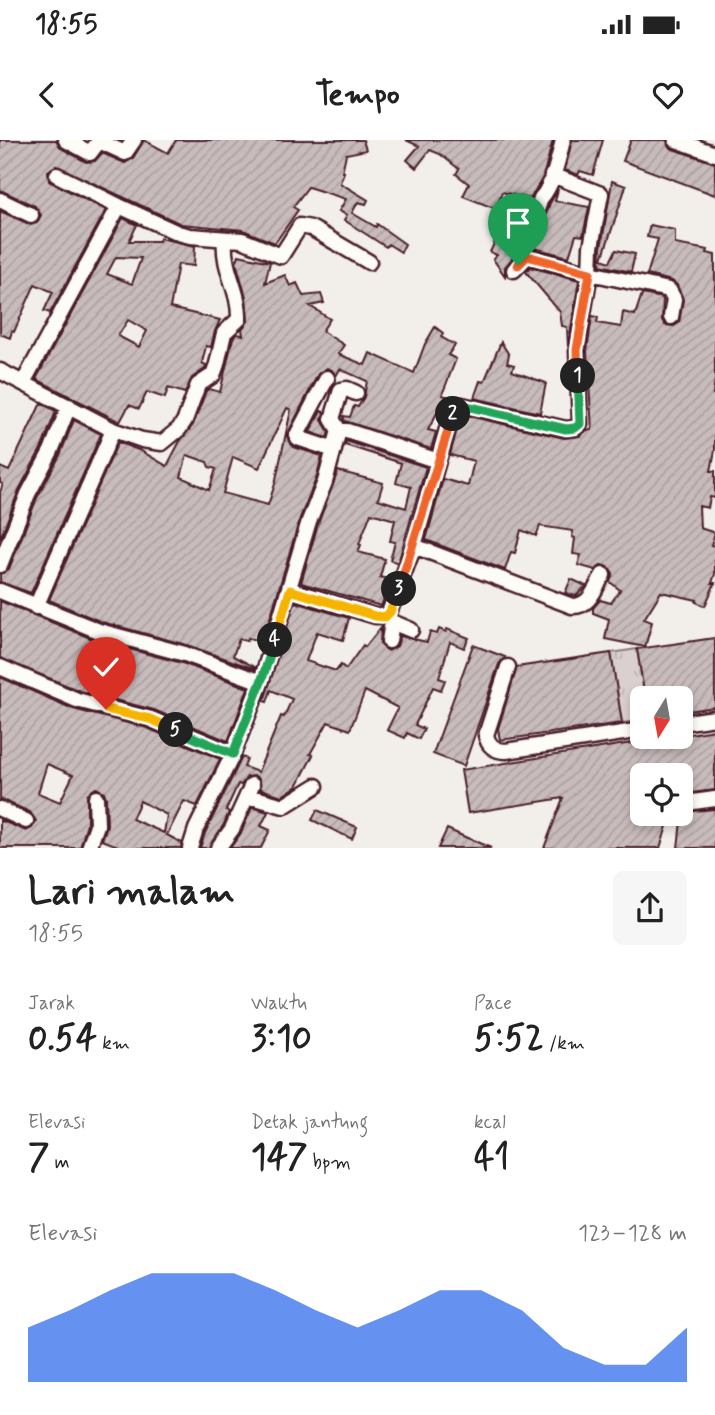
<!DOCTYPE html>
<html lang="id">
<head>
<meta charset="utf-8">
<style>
	body { margin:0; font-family:Mynerve,sans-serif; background:#f6f6f6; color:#222; height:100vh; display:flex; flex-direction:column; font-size:26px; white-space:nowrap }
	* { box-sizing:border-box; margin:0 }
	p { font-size:23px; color:#767676 }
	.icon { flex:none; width:38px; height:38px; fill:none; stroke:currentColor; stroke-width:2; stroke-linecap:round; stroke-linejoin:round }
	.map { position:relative; height:708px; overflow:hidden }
	.sheet { display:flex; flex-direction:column; background:#fff; flex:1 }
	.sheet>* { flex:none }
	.needle { width:46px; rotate:191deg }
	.controls { position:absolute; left:630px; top:546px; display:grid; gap:14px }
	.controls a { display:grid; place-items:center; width:63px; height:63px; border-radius:10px; background:#fff; box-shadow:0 4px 10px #0003; font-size:35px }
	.pin { position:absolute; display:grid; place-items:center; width:60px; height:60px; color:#fff; margin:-72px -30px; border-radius:50% 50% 50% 0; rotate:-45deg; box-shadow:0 0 7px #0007 }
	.pin .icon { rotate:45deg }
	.km { position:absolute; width:35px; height:35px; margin:-18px; border-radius:50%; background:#222; color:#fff; font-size:19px; line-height:35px; text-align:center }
	.round { display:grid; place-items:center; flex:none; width:74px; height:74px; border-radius:10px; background:#f6f6f6 }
	.overview { display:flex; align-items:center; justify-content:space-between; height:119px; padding:0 28px }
	h1 { font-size:38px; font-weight:800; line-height:52px }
	.stats { display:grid; grid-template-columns:repeat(3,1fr); gap:10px; height:119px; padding:7px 28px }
	.stats div { display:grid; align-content:center }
	.stats b { font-size:35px; font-weight:800 }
	.stats small { font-size:19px; font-weight:400 }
	.stats p { font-size:19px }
	.chart { height:196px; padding:14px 28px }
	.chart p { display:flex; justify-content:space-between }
	.chart svg { width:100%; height:126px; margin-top:7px; fill:#2563eb; opacity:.7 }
	.status { display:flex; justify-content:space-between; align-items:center; height:49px; padding:0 35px; background:#fff; direction:ltr }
	.status svg { height:19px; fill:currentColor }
	header { display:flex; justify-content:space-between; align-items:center; height:91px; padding:0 28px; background:#fff; font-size:32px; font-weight:800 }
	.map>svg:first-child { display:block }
</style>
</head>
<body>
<div class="status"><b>18:55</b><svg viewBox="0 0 49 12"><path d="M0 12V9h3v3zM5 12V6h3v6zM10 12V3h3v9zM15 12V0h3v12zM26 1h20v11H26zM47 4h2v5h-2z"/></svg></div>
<header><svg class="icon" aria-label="back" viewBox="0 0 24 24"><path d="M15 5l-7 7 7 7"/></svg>Tempo<svg class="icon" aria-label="heart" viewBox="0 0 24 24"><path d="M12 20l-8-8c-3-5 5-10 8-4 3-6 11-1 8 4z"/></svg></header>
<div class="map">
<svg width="715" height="708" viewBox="0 0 715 708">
	<defs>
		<pattern id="grass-tufts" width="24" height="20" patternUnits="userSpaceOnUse" patternTransform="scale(1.75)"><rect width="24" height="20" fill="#d9d0cf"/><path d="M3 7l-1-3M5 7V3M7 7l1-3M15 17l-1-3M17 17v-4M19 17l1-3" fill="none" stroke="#bcb2b2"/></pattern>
		<pattern id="building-hatch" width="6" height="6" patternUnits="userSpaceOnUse" patternTransform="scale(1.75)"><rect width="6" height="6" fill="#c8bbbb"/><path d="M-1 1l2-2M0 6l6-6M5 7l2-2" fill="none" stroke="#ada0a1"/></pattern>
	</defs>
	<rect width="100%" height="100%" fill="#f2efeb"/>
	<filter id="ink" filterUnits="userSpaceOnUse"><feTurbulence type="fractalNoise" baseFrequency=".0143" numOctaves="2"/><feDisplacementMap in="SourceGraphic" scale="14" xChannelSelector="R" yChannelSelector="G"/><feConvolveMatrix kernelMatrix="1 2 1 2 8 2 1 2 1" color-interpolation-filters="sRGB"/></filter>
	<g filter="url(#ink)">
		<path fill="url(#grass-tufts)" stroke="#92787d" stroke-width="2" d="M637 509 645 558H642V580L622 583 611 513Z"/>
		<path fill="url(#building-hatch)" stroke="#4a1f2b" stroke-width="2" fill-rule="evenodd" d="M0 0H56L61 8 86 22 95 21 102 13 125 23 133 18 144 0 168 13 176 0H363L366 10 346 14 342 32H344L340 43 368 60 366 64 358 62 352 73 376 87 377 84 405 104 401 112 388 104 386 107 344 80 347 75 339 71 346 59 308 47 293 67 298 70 275 103 243 90 181 84 56 26 48 31 49 41 106 70 50 173 44 171 53 152 35 144 14 192 12 191 10 198 0 194V71L31 85 37 83 41 75 35 66 0 50Z
			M406 0H553L543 37 530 59 502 52 496 69 463 56 469 44 456 34 459 29 440 14 430 10 416 28 407 20 419 6Z
			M572 0H603L593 35 580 31 578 35 565 30Z
			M631 0H667L668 6 673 9 715 23V55L623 21Z
			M612 41 626 46 602 119 610 122 616 110 635 114 631 132 600 125 601 108Z
			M558 49 555 61 589 67 583 96 576 95 569 117 534 108 550 63Z
			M509 72 516 75 506 99 515 104 516 114 505 127V136L493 119 497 115 490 112Z
			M123 78 137 85 129 101H159L160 98 195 106 194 126 178 124 170 168 220 180 215 191 211 207 206 206 202 223 206 225 205 229 192 238 185 253 168 248 165 258 147 252 139 269 129 265 120 282 36 239ZM116 117 141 118 132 144 107 134ZM128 180 147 191 139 207 118 196Z
			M650 85 675 90V104L708 110 707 113 715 115V240L713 254 715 255V310L711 331H715V358L710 357 708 368 699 366 700 388 715 393 711 405 715 406V434L712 443H715L705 466 696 462 697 460 661 452 644 479 652 482 645 507 605 499 609 479 593 473V468L600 460 611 463 620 450 610 442 613 434 608 427 602 425 595 430 578 425 581 415 573 414 575 398 572 397 573 391 540 386 536 396 521 390 515 413 511 412 505 430 426 400 443 339 468 346 474 321 450 315 458 286 464 275 564 298 580 296 587 290H592L587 211 592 176 598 177 597 183 621 187 623 172 635 175 642 154 663 158 662 180 665 185 674 186 679 183 683 160 677 145 672 141 647 135 658 99 647 97Z
			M239 115 270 122 265 143 285 135 290 146 297 143 303 156 321 154 324 163 310 166 330 179 322 191 344 205 338 214 365 225 370 213 414 233 425 204 435 187 443 193 441 197 455 205 448 215 456 219 442 255 454 258 445 271 439 269 428 290 436 292 431 309 345 281 343 276 350 277 354 266 358 267 364 257 367 241 340 229 336 236 332 230 327 228 318 234 287 295 289 302 294 307 322 316 316 339 300 378 263 502 248 498 247 501 239 499 233 516 255 527V529L187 505 102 482 49 460 118 302 141 311 167 326 180 301 193 285 206 251 209 249 220 252 233 198 237 194 243 195 242 189 248 181 246 157 236 122ZM287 268 291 270 275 344 268 365 223 353 233 317 259 328ZM187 315 207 322 209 327 216 329 209 350 181 337Z
			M530 127 579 140 568 207 567 187 562 186 560 172 526 132Z
			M501 202 509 215 507 223 514 225 512 231 546 243 540 273 474 258 480 241 484 242Z
			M41 263 56 271 42 307 19 350 0 399V352L3 344 0 343V327L9 331Z
			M321 271 324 272 322 280 329 292 327 298 310 292Z
			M74 280 101 294 31 453 0 442V434L9 429 37 358 60 315Z
			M346 301 426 327 398 423 390 420 395 402 390 401 395 380 371 373 359 404 361 405 358 412 385 419 380 437 391 440 381 466 301 443 318 384 338 331 383 343 378 359 406 368 411 347 396 343 401 323 345 305Z
			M571 439 586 446 576 456 565 453Z
			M0 461 95 500 182 523 248 548 228 601 154 570 80 551 0 518Z
			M295 462 349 478 343 500 317 492 306 521 336 531 341 525 346 529 363 505 365 507 381 487 380 504 388 511 397 506 400 496 427 502 430 492 437 494 439 489 446 492 447 489 469 498 464 508 450 502 439 538 445 540 441 550 433 547 415 585 424 589 419 599 407 593 405 598 387 590 398 568 365 551 350 590 328 582 310 614 313 615 297 646 282 656 261 649 259 639 255 636 247 637 241 645 238 644 226 670 229 672 224 684 209 708H200L205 693 242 617 247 619 244 627 258 632 281 576 284 577 292 559 271 550 267 562 264 561Z
			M715 498V567L681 572V558H645L637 509Z
			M473 505 505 517 499 524 464 626 433 614Z
			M611 513 622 583 500 600 498 589 517 527Z
			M0 537 73 569 147 588 220 619 197 666 184 661 167 695 182 703 181 708H123L102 700 107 685 106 658 104 652 96 648 87 654V684L80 708H0V680L26 691 32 688 36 681 30 672 0 659ZM47 624 73 635 60 662 38 653ZM140 661 167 675 164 693 132 679Z
			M715 590V650L683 654 681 635H642V674H671L660 708H544L563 658 468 673 461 630Z
			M252 667 268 672 261 686 270 690 261 708H230L241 693Z
			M715 669V708H678L682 672Z
			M317 670 357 687 352 699 312 680Z
			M447 689 465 697 491 708H438Z"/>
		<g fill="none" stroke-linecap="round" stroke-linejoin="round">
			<g stroke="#4a1f2b" stroke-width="19">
				<path id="minor" d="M66 0 90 13 99 1 125 13 134 0
					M676 0 715 14
					M57 35 119 66
					M552 35 601 54 591 107 590 133 669 150 674 159 671 177
					M0 60 31 75
					M514 130 527 116
					M0 231 113 290 142 300 162 303 179 289 185 280 198 245 213 235 217 224 224 193 239 179C240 150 222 130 225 99
					M327 238 297 295 298 298 334 310
					M23 243 119 66 178 93 190 96 242 100 281 116 300 86 311 88 369 122
					M340 292 332 279 341 250 347 249 356 253
					M414 406 572 466C590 467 595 448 603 435
					M0 425 28 354 51 311 69 266
					M290 450 375 476H388L414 406 449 282 458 267 462 265 566 289 575 288 580 284 577 210 590 133 527 116 524 109 541 58C553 46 559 16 563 0
					M0 451 99 491 185 514 261 542
					M36 467C61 407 88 349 113 290
					M388 476 392 482 389 501
					M392 482 411 490
					M0 527 77 560 150 579 233 614
					M508 527 486 595C488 606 495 611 506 611L642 590
					M681 583 715 578
					M248 656 284 666 316 646
					M686 663 715 659
					M0 669 26 681
					M89 708 97 685 96 658
					M190 708 196 689 233 614 261 542 309 381 325 342 338 294 342 291H347L438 321
					M218 708 232 689 252 645"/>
			</g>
			<use href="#minor" stroke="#fdfcf7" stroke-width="14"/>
		</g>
	</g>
	<g fill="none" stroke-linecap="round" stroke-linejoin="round" filter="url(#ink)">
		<g stroke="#fff" stroke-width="14">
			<path id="split-1" d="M518 125 527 116 590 133 577 210 578 236"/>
		</g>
		<g stroke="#fff" stroke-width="14">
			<path id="split-2" d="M453 274 457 268 462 265 566 289 575 288 580 284 578 236"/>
		</g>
		<g stroke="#fff" stroke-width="14">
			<path id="split-3" d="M399 449 453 274"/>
		</g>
		<g stroke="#fff" stroke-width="14">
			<path id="split-4" d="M275 500 290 450 375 476 385 477 390 472 399 449"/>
		</g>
		<g stroke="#fff" stroke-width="14">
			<path id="split-5" d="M176 590 233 614 261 542 275 500"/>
		</g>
		<g stroke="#fff" stroke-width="14">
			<path id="split-6" d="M106 569 150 579 176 590"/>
		</g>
		<use href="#split-1" stroke="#f0652b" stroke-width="9"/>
		<use href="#split-2" stroke="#22a559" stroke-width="9"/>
		<use href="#split-3" stroke="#f0652b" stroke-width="9"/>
		<use href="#split-4" stroke="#f5b400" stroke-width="9"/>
		<use href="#split-5" stroke="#22a559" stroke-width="9"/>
		<use href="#split-6" stroke="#f5b400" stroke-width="9"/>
	</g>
</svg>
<div class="controls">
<a><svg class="needle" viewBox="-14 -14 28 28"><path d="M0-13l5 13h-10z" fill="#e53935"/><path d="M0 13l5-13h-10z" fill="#767676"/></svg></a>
<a><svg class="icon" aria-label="locate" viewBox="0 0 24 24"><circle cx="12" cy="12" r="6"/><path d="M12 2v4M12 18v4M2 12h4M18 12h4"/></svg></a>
</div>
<div class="pin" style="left:518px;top:125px;background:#1e9e55"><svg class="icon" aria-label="arrive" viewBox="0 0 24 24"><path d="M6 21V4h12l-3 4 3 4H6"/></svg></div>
<div class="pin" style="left:106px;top:569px;background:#d93025"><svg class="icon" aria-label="check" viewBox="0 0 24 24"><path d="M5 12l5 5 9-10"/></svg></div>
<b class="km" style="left:578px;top:236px">1</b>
<b class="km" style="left:453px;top:274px">2</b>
<b class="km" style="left:399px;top:449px">3</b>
<b class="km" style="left:275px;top:500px">4</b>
<b class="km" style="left:176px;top:590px">5</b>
</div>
<section class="sheet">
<div class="overview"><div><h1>Lari malam</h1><p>18:55</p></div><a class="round"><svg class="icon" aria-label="share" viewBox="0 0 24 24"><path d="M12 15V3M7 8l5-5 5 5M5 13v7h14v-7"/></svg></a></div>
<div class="stats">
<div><p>Jarak</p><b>0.54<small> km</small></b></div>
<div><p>Waktu</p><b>3:10</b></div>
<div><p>Pace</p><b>5:52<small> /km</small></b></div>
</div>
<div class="stats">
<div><p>Elevasi</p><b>7<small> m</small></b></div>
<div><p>Detak jantung</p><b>147<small> bpm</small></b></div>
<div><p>kcal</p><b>41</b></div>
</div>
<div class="chart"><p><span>Elevasi</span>123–128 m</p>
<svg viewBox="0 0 160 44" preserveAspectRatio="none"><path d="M0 44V25L10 19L20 12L30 6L40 6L50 6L60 12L70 19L80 25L90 19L100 12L110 12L120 19L130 32L140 38L150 38L160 25V44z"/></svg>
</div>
</section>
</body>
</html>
